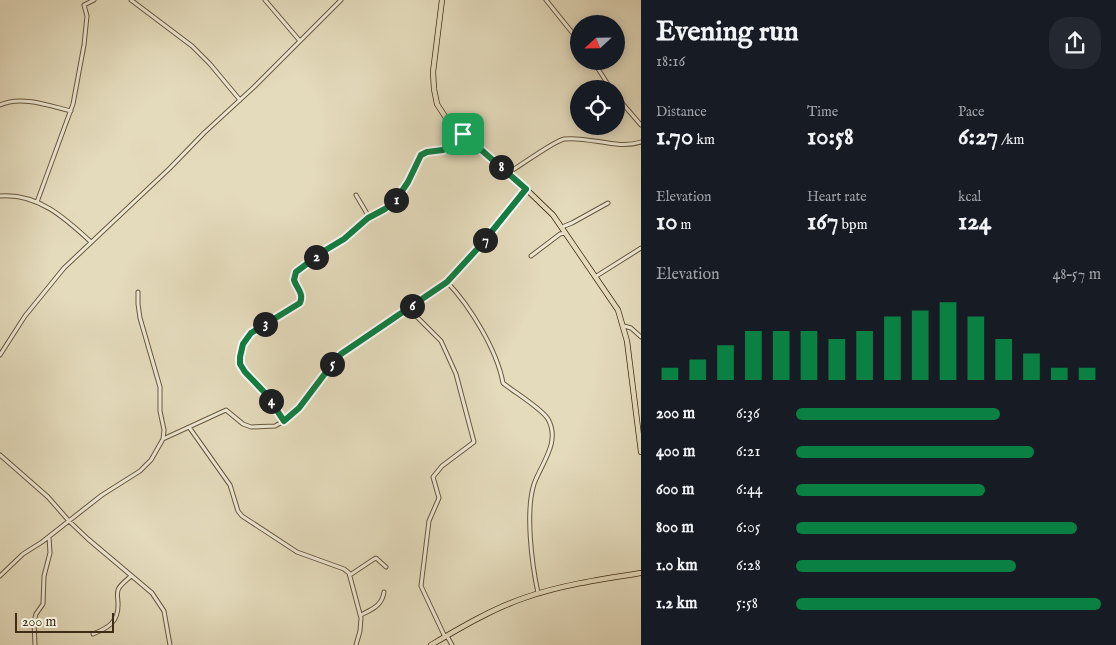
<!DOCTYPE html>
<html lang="en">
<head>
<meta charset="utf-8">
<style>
	body { margin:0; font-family:"IM FELL English",serif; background:#242831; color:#f1f3f6; height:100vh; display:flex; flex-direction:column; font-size:19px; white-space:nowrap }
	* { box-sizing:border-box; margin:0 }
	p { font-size:16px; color:#9ea1a6 }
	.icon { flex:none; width:28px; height:28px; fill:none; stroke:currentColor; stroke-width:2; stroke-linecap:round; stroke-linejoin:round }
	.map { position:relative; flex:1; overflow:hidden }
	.side { display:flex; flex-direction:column; background:#171b24; width:475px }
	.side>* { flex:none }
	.needle { width:32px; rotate:248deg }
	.controls { position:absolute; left:570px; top:15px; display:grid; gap:10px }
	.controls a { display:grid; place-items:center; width:55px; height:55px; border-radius:50%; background:#171b24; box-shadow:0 2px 12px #0003; font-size:25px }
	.scale { position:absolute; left:15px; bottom:12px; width:99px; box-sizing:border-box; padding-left:5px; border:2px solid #3f2c15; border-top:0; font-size:14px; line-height:18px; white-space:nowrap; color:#3f2c15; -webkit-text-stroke:4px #ede8d3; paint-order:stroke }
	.pin { position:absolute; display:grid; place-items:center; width:42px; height:42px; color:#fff; margin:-21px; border-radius:10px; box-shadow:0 2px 8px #0006 }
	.km { position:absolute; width:25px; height:25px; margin:-12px; border-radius:50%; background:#222; color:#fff; font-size:14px; line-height:25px; text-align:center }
	.round { display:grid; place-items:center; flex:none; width:52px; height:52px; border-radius:20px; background:#242831 }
	.headline { display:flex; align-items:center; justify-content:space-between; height:85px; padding:0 15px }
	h1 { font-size:28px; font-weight:700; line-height:38px }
	.metrics { display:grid; grid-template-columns:repeat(3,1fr); gap:8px; height:85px; padding:5px 15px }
	.metrics div { display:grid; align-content:center }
	.metrics b { font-size:25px; font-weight:700 }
	.metrics small { font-size:14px; font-weight:400 }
	.metrics p { font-size:14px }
	.chart { height:140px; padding:10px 15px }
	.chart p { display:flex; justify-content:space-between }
	.chart svg { width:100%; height:90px; margin-top:5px; stroke:#0b8043; stroke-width:6 }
	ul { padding:0 15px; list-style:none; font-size:16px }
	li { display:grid; grid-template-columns:80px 60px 1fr; align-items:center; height:38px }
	li i { height:12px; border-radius:6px; background:#0b8043 }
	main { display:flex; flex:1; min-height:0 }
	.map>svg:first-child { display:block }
</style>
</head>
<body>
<main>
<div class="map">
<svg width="641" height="645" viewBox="0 0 641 645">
	<rect width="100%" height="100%" fill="#e4dbbc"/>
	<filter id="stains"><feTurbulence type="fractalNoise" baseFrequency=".004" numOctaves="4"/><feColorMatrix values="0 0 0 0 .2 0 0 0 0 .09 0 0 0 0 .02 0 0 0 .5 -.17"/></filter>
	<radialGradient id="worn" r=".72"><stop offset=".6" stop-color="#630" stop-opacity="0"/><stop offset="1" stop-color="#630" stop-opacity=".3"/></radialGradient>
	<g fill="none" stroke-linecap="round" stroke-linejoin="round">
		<g stroke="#68583f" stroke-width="5">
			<path id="minor" d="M131 0 192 46 210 64 240 100
				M265 0 300 41
				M546 0 579 41
				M593 61 611 89
				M616 96 641 125
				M0 105C21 95 50 106 71 111
				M508 173C520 166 554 141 564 139 590 136 617 150 641 142
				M356 195 369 217
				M0 196C38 193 65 218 91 242
				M37 202 73 104 84 45 87 16 84 5 94 0
				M562 227 572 223 608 203
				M531 256 560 234 565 233
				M595 277 641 248
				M447 282C470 306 497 350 503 383 514 392 541 408 548 419 561 442 541 464 534 484 525 512 532 565 538 593
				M138 292V304L140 318 160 387V411L164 430 163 439
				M408 308 441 341 456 374 474 442 442 466 433 477 439 498 429 521 421 586 445 637
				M624 326 631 328 641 337
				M0 355 25 316 64 268 170 168 204 133 254 87 341 0
				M284 421 266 394 245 372 241 364V357L243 344 251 333 300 303 301 292 294 280 296 272 325 251 344 239 368 218 392 204 408 182 423 154 443 150 463 134
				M189 427 230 485 238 511 242 516 297 552 344 569 349 573 361 618 360 631 356 645
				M0 455 48 497 69 521 88 539 152 593 164 611 170 645
				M350 575 374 559 376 558 386 567
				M0 576 23 554 42 542 102 495 140 471 151 460 163 439 226 410 243 424 251 427 275 426 284 421 299 408 333 363 341 355 447 282 480 246 526 189
				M361 615C372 609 382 606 384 592
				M93 634C108 628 119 622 118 603 118 598 116 592 119 588 122 583 127 580 131 576
				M447 636 452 645
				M35 645 34 622 36 614 43 604 44 576 50 553 49 537"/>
		</g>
		<g stroke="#3f2c15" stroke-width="6">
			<path id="major" d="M442 0 433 72 434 89 437 104 446 118 457 129 526 189 553 215 618 310 627 341 641 452
				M431 645C460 628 492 609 524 598 561 585 602 579 641 573"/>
		</g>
		<use href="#minor" stroke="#ede8d3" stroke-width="3"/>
		<use href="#major" stroke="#e4dbbc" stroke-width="4.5"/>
	</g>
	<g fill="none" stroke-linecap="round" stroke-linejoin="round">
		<g stroke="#fff" stroke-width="10">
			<path id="route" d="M463 134 526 189 480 246 447 282 341 354 333 363 299 408 284 421 266 394 245 372 240 364V357L243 344 251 333 300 303C304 293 297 289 294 280L296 272 324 251 344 239 368 218 385 209 396 200 408 182 421 155 427 152 443 150Z"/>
		</g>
		<use href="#route" stroke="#0b8043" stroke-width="6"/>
	</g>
	<rect width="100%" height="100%" filter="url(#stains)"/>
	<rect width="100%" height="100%" fill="url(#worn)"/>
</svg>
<div class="controls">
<a><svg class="needle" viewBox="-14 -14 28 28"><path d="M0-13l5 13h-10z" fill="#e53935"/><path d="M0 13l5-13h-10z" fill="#9ea1a6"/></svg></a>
<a><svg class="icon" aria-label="locate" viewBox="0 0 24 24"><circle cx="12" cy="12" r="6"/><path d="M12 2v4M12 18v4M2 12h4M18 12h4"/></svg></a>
</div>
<div class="scale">200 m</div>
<div class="pin" style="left:463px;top:134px;background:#1e9e55"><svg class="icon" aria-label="arrive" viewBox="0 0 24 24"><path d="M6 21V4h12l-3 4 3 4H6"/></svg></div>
<b class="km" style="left:396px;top:200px">1</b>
<b class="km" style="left:316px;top:257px">2</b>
<b class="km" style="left:265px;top:324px">3</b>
<b class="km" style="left:271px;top:401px">4</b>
<b class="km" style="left:332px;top:364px">5</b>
<b class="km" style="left:412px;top:306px">6</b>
<b class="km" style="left:485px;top:240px">7</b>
<b class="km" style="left:501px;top:167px">8</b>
</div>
<section class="side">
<div class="headline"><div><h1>Evening run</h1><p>18:16</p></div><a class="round"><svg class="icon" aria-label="share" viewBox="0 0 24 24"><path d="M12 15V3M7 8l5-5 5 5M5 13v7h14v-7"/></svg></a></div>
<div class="metrics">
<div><p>Distance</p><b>1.70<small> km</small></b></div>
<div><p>Time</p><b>10:58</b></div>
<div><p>Pace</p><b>6:27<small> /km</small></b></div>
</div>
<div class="metrics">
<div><p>Elevation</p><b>10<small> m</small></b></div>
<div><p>Heart rate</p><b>167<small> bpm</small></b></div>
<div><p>kcal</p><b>124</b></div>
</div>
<div class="chart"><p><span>Elevation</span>48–57 m</p>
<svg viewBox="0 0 160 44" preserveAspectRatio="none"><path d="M5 44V38M15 44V34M25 44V27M35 44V20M45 44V20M55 44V20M65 44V24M75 44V20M85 44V13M95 44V10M105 44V6M115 44V13M125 44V24M135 44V31M145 44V38M155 44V38"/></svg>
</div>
<ul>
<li><b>200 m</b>6:36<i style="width:67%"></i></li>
<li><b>400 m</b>6:21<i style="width:78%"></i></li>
<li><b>600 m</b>6:44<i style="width:62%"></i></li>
<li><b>800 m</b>6:05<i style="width:92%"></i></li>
<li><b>1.0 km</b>6:28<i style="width:72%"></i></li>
<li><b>1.2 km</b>5:58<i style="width:100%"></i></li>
</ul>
</section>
</main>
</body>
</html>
